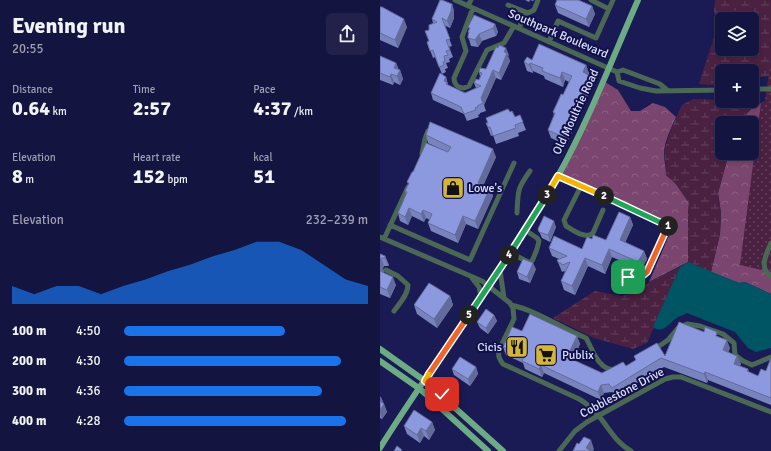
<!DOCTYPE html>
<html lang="en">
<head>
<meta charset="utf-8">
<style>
	body { margin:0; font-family:Signika,sans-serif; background:#21214b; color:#f1f3f6; height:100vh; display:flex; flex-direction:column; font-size:15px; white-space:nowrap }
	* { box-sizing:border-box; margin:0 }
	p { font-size:13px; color:#9d9eb1 }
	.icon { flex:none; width:22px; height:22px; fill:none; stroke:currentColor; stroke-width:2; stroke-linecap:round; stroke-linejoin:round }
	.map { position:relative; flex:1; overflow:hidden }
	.drawer { display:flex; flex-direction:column; background:#141440; width:380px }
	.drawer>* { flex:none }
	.controls { position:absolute; left:335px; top:12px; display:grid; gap:8px }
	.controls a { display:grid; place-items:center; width:44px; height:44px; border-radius:6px; background:#141440; box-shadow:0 2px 6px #0003,0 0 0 1px #333359; font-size:20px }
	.pin { position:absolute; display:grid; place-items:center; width:34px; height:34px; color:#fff; margin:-17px; border-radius:8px; box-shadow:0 2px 6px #0006 }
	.km { position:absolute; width:20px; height:20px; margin:-10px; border-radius:50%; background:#222; color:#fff; font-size:11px; line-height:20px; text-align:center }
	.round { display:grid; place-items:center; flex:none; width:42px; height:42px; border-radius:6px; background:#21214b }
	.overview { display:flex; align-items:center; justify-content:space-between; height:68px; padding:0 12px }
	h1 { font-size:22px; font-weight:700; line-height:30px }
	.stats { display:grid; grid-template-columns:repeat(3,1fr); gap:6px; height:68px; padding:4px 12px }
	.stats div { display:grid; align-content:center }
	.stats b { font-size:20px; font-weight:700 }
	.stats small { font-size:11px; font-weight:400 }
	.stats p { font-size:11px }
	.chart { height:112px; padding:8px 12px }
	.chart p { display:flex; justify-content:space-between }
	.chart svg { width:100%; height:72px; margin-top:4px; fill:#1a73e8; opacity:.7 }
	ul { padding:0 12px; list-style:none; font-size:13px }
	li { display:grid; grid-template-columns:64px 48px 1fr; align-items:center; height:30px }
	li i { height:10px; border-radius:5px; background:#1a73e8 }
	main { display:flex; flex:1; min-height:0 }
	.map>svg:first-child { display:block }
</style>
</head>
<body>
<main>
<section class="drawer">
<div class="overview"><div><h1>Evening run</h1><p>20:55</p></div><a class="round"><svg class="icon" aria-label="share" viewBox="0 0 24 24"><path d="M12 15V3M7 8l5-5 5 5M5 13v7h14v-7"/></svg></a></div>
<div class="stats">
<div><p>Distance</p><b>0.64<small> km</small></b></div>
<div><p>Time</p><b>2:57</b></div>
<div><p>Pace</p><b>4:37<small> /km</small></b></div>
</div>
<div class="stats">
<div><p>Elevation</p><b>8<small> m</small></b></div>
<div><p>Heart rate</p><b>152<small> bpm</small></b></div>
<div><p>kcal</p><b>51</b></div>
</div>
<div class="chart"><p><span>Elevation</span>232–239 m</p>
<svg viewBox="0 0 160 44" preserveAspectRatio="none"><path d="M0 44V33L10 38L20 33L30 33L40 38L50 33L60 29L70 24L80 20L90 15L100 11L110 6L120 6L130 11L140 20L150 29L160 33V44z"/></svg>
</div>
<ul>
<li><b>100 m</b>4:50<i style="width:66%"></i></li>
<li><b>200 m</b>4:30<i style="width:89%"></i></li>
<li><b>300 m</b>4:36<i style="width:81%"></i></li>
<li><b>400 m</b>4:28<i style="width:91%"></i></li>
</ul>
</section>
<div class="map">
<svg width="391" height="451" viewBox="0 0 391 451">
	<defs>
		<pattern id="grass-dots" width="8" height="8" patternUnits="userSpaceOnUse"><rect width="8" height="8" fill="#4b2142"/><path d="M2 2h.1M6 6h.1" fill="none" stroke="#64415e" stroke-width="1.8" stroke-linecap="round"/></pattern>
		<pattern id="forest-crowns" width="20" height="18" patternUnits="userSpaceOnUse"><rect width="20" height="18" fill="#7a456e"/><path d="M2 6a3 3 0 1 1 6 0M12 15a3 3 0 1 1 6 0" fill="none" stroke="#8c6084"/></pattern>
		<pattern id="wetland-marsh" width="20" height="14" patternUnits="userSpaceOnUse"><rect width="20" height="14" fill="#4b2142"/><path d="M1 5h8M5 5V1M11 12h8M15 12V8" fill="none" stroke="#64415e"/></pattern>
	</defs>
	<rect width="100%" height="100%" fill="#1a1b55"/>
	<path fill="url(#grass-dots)" d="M391 57V272L359 266 381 103 385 101Z"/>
	<path fill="url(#forest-crowns)" d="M225 82 238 90 251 111H260L273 103 285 107 296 117C292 126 284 142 284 153 284 161 286 167 286 175L296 184 309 203 308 213V262L269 282 294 224 181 175Z
		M381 103 360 265 391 272V294L365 282 359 283 331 272 340 234 341 213 338 193 349 153H372V123H359L371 109Z"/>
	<path fill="url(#wetland-marsh)" fill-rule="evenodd" d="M335 0H391V57L389 76 372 78V71H342V86L319 84 334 37 336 23 334 10ZM342 19H372V49H342Z
		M313 99 342 100V101H366L381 103 371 109 359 123H342V153H349L338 193 341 213 340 234 331 272 308 262V213L309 203 296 184 286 175V166L284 151 290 131 302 105Z
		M300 267 267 343 253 349 214 338 173 318 215 291 242 296 261 290 269 282Z"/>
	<path fill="#005565" d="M308 262 359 283 365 282 391 294V348L376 352 368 348 355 332 307 313C304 315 300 316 298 317 289 322 284 335 273 327L300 267Z"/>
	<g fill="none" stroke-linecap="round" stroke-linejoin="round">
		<path stroke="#4b6855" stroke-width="5" d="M75 0 237 72
			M211 0 229 9
			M128 5 148 13 154 10 158 0
			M88 6 91 0
			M93 8 82 37 86 51 74 78C74 84 78 88 84 88L89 86 107 50 124 43 134 26
			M139 28 146 13
			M169 42 178 21 216 38 233 0
			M237 72 239 81 260 88 276 91 342 90
			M237 72 243 70 280 84 287 90
			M372 89H391
			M42 154 45 139 48 131
			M178 176 294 228
			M201 186 184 220 186 226C193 230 206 240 213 233L223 210
			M137 213C138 191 137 189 150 171
			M10 225 90 260 134 163
			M0 237 102 281 130 303 133 308 134 319 119 350C118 356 119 359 123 364L199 399C206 403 212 408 218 415 229 428 236 443 251 451
			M4 239 28 187
			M391 243C387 253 378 268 391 276
			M131 253 148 262H151L153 259 157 249 159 241 157 238 145 230
			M6 270 18 276 28 285C28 295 19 304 14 311
			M120 270 124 298
			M246 275C254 279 261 278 267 271L288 226
			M92 278 99 287 101 296
			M131 305C158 311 181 328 206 338 213 350 218 370 235 370
			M275 349 288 340 298 328 307 324 320 326 343 334 354 343 355 355 363 361 372 365 391 357
			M179 451 195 431 207 422 285 379 293 377H301L391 412"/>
		<path stroke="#6dab85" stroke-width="6" d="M0 349 45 381 123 451
			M0 361 40 389 108 451
			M0 448C57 356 125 271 178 176 209 120 232 59 258 0"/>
	</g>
	<path fill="#7984bf" d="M145 0H154L153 1 150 0 149 2Z
		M177 0H199L212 6 215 14 209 27 178 13 175 5Z
		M72 4 74 11V18L70 28 64 25 72 46 69 47 73 57 69 59 70 62 66 63 68 68 65 69 66 72 62 74 55 57 53 58 47 42 49 41V30L53 23 52 19Z
		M0 7 27 27 18 48 0 40Z
		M115 24 118 32 116 36 102 41 98 47 91 46 88 36 89 33 88 32 89 29 88 27Z
		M129 55 128 56 130 61 121 80 116 78 104 105 106 111 100 113V114L98 115 99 117 87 121 84 114 53 100 51 93 66 77 68 85 85 93 96 88 94 83 99 80 100 76 99 72 106 69Z
		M0 56 16 63 19 70H20L23 79 20 85 14 82 13 85 0 80Z
		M152 60 206 65 209 73 208 75 210 76 213 84 186 145 171 138 168 130 174 115 173 112 183 95 189 82 185 80 183 87 165 79 164 76 153 71V73L147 71 144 62Z
		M130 112 135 117 140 115 146 130 138 133 139 136 116 144 113 135 111 136 106 123Z
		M46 135 116 157 103 185 110 188 113 196 98 229 86 224 78 243 51 231 48 223 50 220 46 218 44 222 32 216 28 225 20 221 18 213 26 194 25 191 28 184 27 182 33 172 65 151 48 143Z
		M250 217 253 225 245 242 264 251 267 259 261 270 232 257 225 274 208 266 195 295 184 290 181 281 185 272 184 271 182 272 177 260 179 259 172 256 169 248 202 249 226 240Z
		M176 227 170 242 162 238 158 229Z
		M0 254 5 256 9 265 8 266H4L3 268 4 273 16 285 10 298 0 294Z
		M156 269 150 283 139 279 137 272Z
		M70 296 73 305 57 328 37 314 34 305Z
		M114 315 117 321 108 334 100 328 97 322Z
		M142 331 197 336 200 344 193 360 222 373 246 366 256 360 254 356H285L324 332 339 337 350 348 348 352 357 356 361 364 360 366 368 369 369 372 378 376 386 371 391 358V405L328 380 327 383 284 367 235 396 232 392 224 393 221 400 164 373 162 377 145 369 143 363 126 355 123 347Z
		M96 367 98 374 90 386 74 375 72 369Z
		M0 396 4 404 7 412 2 419 0 418Z
		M52 422 55 430 49 440 44 436 40 443 27 434 24 426Z"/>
	<path fill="#636b9b" d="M72 4 74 11V18L70 28 67 21Z
		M212 6 215 14 209 27 206 19Z
		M24 19 27 27 18 48 15 40Z
		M115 24 118 32 116 36 113 28Z
		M99 34 102 41 98 47 95 40Z
		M126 48 129 55 128 56 130 61 121 80 119 73 124 52Z
		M16 63 19 71 14 68Z
		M150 63 153 71V73L149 65Z
		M206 65 209 73 206 81 203 72Z
		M20 70 23 79 20 85 17 76Z
		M113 70 116 78 104 105 101 98Z
		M182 72 185 80 183 87 180 78Z
		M11 74 14 82 13 85 10 77Z
		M210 76 213 84 186 145 183 137Z
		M66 77 68 85V91L64 81Z
		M113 149 116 157 101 191 98 183Z
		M110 188 113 196 98 229 95 221Z
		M29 208 32 216 28 225 25 217Z
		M43 210 46 218 44 222 41 214Z
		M83 216 86 224 78 243 75 235Z
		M250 217 253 225 243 248 240 240Z
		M174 221 176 227 170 242 168 235Z
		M229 249 232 257 225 274 222 265Z
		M264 251 267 259 261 270 258 262Z
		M5 256 9 265 8 266 5 258Z
		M1 258 4 266 3 268 4 274 0 273V259Z
		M205 258 208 266 195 295 192 286Z
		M153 263 156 269 150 283 147 277Z
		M13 277 16 285 10 298 7 290Z
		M70 296 73 305 57 328 54 319Z
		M114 315 117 321 108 334 106 328Z
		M197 336 200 344 190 365 187 357Z
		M347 340 350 348 346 359 343 350Z
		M357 356 361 364 357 372 354 364Z
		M161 365 164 373 162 377 159 369Z
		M96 367 98 374 90 386 88 379Z
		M325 372 328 380 327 383 324 374Z
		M221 385 224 393 221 400 218 392Z
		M1 397 7 412 2 419 0 413V399Z
		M52 422 55 430 49 440 46 431Z
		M41 428 44 436 40 443 37 435Z
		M211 440 214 449 213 451H208L206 448Z"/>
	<path fill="#8d99de" stroke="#636b9b" d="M60 0H62L72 4 71 11 67 21 62 18 70 39 66 40 70 50 66 51 68 55 64 56 65 61 63 62 64 65 59 67 53 50 50 51 47 42 49 41 45 31 49 30V25L57 22 52 19Z
		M177 0H198L212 6 206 19 175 5Z
		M0 7H2L24 19 15 40 0 33Z
		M94 15 115 24 113 28 99 34 95 40 88 38V36L89 32H88L90 28 88 27Z
		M159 44 206 65 203 72 210 76 183 137 168 130 175 113 173 112 179 99 181 94 183 95 192 76 182 72 180 78 162 71 163 68 150 63 149 65 144 62 147 57 152 60Z
		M119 45 126 48 124 52 127 53 119 73 113 70 101 98 103 103 97 106 98 107 95 108 96 110 84 114 81 107 51 93 60 73 66 77 64 81 67 82 66 84 85 93 101 86 94 83 96 79 99 80 102 73 99 72 100 68 106 69 116 47 118 48Z
		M0 56 16 63 14 68 20 70 17 76 11 74 10 77 0 73Z
		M128 109 130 112 132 111 135 117 140 115 143 122 135 125 136 128 113 136 110 127H108L106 123H108L106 118Z
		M50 122 113 149 98 183 110 188 95 221 83 216 75 235 48 223 52 214 43 210 41 214 29 208 25 217 18 213 27 192 25 191 29 183 27 182 32 172H33L46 143 68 152 71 147 46 135Z
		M239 212 250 217 240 240 264 251 258 262 229 249 222 265 205 258 192 286 181 281 190 262 182 265 181 263H179L177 260 187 256 169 248 174 236 202 249 207 237 212 239 213 235 226 240Z
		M164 216 174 221 168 235 159 232 158 229Z
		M0 254 5 256V258H1L0 259Z
		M143 259 153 263 147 277 137 272Z
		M0 271 13 277 7 290 0 287Z
		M49 283 70 296 54 319 34 305Z
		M106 309 114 315 106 328 97 322Z
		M150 314 197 336 187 357 222 373 243 362 246 366 256 360 254 356 277 343 285 356 299 322 324 332 325 327 337 332 336 336 347 340 343 350 357 356 354 364 368 369 367 371 378 376 381 369 386 371 391 358V398L325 372 324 374 281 358 232 388 229 384 221 385 218 392 161 365 159 369 142 361 144 357 123 347 132 327 142 331Z
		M80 357 96 367 88 379 72 369Z
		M0 401 4 404 0 410Z
		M34 410 52 422 46 431 41 428 37 435 24 426Z
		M204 437 211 440 206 448 211 451H193L197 443 199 444Z
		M17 446 22 450 21 451H14Z"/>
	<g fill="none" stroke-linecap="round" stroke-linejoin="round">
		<g stroke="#fff" stroke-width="8">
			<path id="split-1" d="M248 277C256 279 262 277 267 272L288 226"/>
		</g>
		<g stroke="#fff" stroke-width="8">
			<path id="split-2" d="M224 196 288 226"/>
		</g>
		<g stroke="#fff" stroke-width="8">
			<path id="split-3" d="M167 195 178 176 224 196"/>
		</g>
		<g stroke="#fff" stroke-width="8">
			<path id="split-4" d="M129 255 167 195"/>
		</g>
		<g stroke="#fff" stroke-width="8">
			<path id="split-5" d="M89 315 129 255"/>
		</g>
		<g stroke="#fff" stroke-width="8">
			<path id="split-6" d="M49 374 89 315"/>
		</g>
		<g stroke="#fff" stroke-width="8">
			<path id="split-7" d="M49 374 45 381 62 394"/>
		</g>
		<use href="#split-1" stroke="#f0652b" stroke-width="5"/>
		<use href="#split-2" stroke="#22a559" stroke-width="5"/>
		<use href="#split-3" stroke="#f5b400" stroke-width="5"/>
		<use href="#split-4" stroke="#22a559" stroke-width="5"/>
		<use href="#split-5" stroke="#22a559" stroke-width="5"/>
		<use href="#split-6" stroke="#f0652b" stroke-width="5"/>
		<use href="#split-7" stroke="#f5b400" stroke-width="5"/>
	</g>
	<defs>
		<g id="shop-square" transform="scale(1.15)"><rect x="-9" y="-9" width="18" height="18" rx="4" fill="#d3b635" stroke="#121049"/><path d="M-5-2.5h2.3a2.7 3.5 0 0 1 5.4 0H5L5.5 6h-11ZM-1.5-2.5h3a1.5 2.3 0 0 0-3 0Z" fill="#111"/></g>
		<g id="restaurant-square" transform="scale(1.15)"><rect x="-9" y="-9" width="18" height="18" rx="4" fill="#d3b635" stroke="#121049"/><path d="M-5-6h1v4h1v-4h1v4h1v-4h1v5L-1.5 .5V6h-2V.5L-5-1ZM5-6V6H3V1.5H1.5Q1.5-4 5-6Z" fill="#111"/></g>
		<g id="supermarket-square" transform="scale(1.15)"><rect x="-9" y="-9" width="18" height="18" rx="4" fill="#d3b635" stroke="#121049"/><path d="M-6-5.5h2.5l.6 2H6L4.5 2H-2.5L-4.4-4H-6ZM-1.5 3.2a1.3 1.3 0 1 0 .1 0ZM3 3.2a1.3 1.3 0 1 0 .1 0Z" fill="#111"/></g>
	</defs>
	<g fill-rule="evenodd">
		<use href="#shop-square" x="73" y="188"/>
		<use href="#restaurant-square" x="137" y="347"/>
		<use href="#supermarket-square" x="166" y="355"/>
	</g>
	<g text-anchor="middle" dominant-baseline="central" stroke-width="4" stroke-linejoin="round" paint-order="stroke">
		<g font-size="12" fill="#d9e0fd" stroke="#121049">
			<text transform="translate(178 34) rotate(23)">Southpark Boulevard</text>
			<text transform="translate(196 112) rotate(-65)">Old Moultrie Road</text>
			<text transform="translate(242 393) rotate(-28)">Cobblestone Drive</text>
		</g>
		<g font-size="12" fill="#d9e0fd" stroke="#121049" text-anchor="start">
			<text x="88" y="188">Lowe's</text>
			<text x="122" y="347" text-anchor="end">Cicis</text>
			<text x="182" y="355">Publix</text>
		</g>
	</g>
</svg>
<div class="controls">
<a><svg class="icon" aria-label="layers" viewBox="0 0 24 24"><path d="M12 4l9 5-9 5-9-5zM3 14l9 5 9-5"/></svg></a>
<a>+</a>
<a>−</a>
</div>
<div class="pin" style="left:248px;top:277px;background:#1e9e55"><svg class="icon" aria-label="arrive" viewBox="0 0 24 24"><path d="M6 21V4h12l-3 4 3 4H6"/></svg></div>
<div class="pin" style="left:62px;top:394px;background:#d93025"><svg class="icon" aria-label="check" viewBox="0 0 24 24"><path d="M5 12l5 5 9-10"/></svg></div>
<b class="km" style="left:288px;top:226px">1</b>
<b class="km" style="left:224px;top:196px">2</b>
<b class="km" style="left:167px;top:195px">3</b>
<b class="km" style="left:129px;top:255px">4</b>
<b class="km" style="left:89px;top:315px">5</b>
</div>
</main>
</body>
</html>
